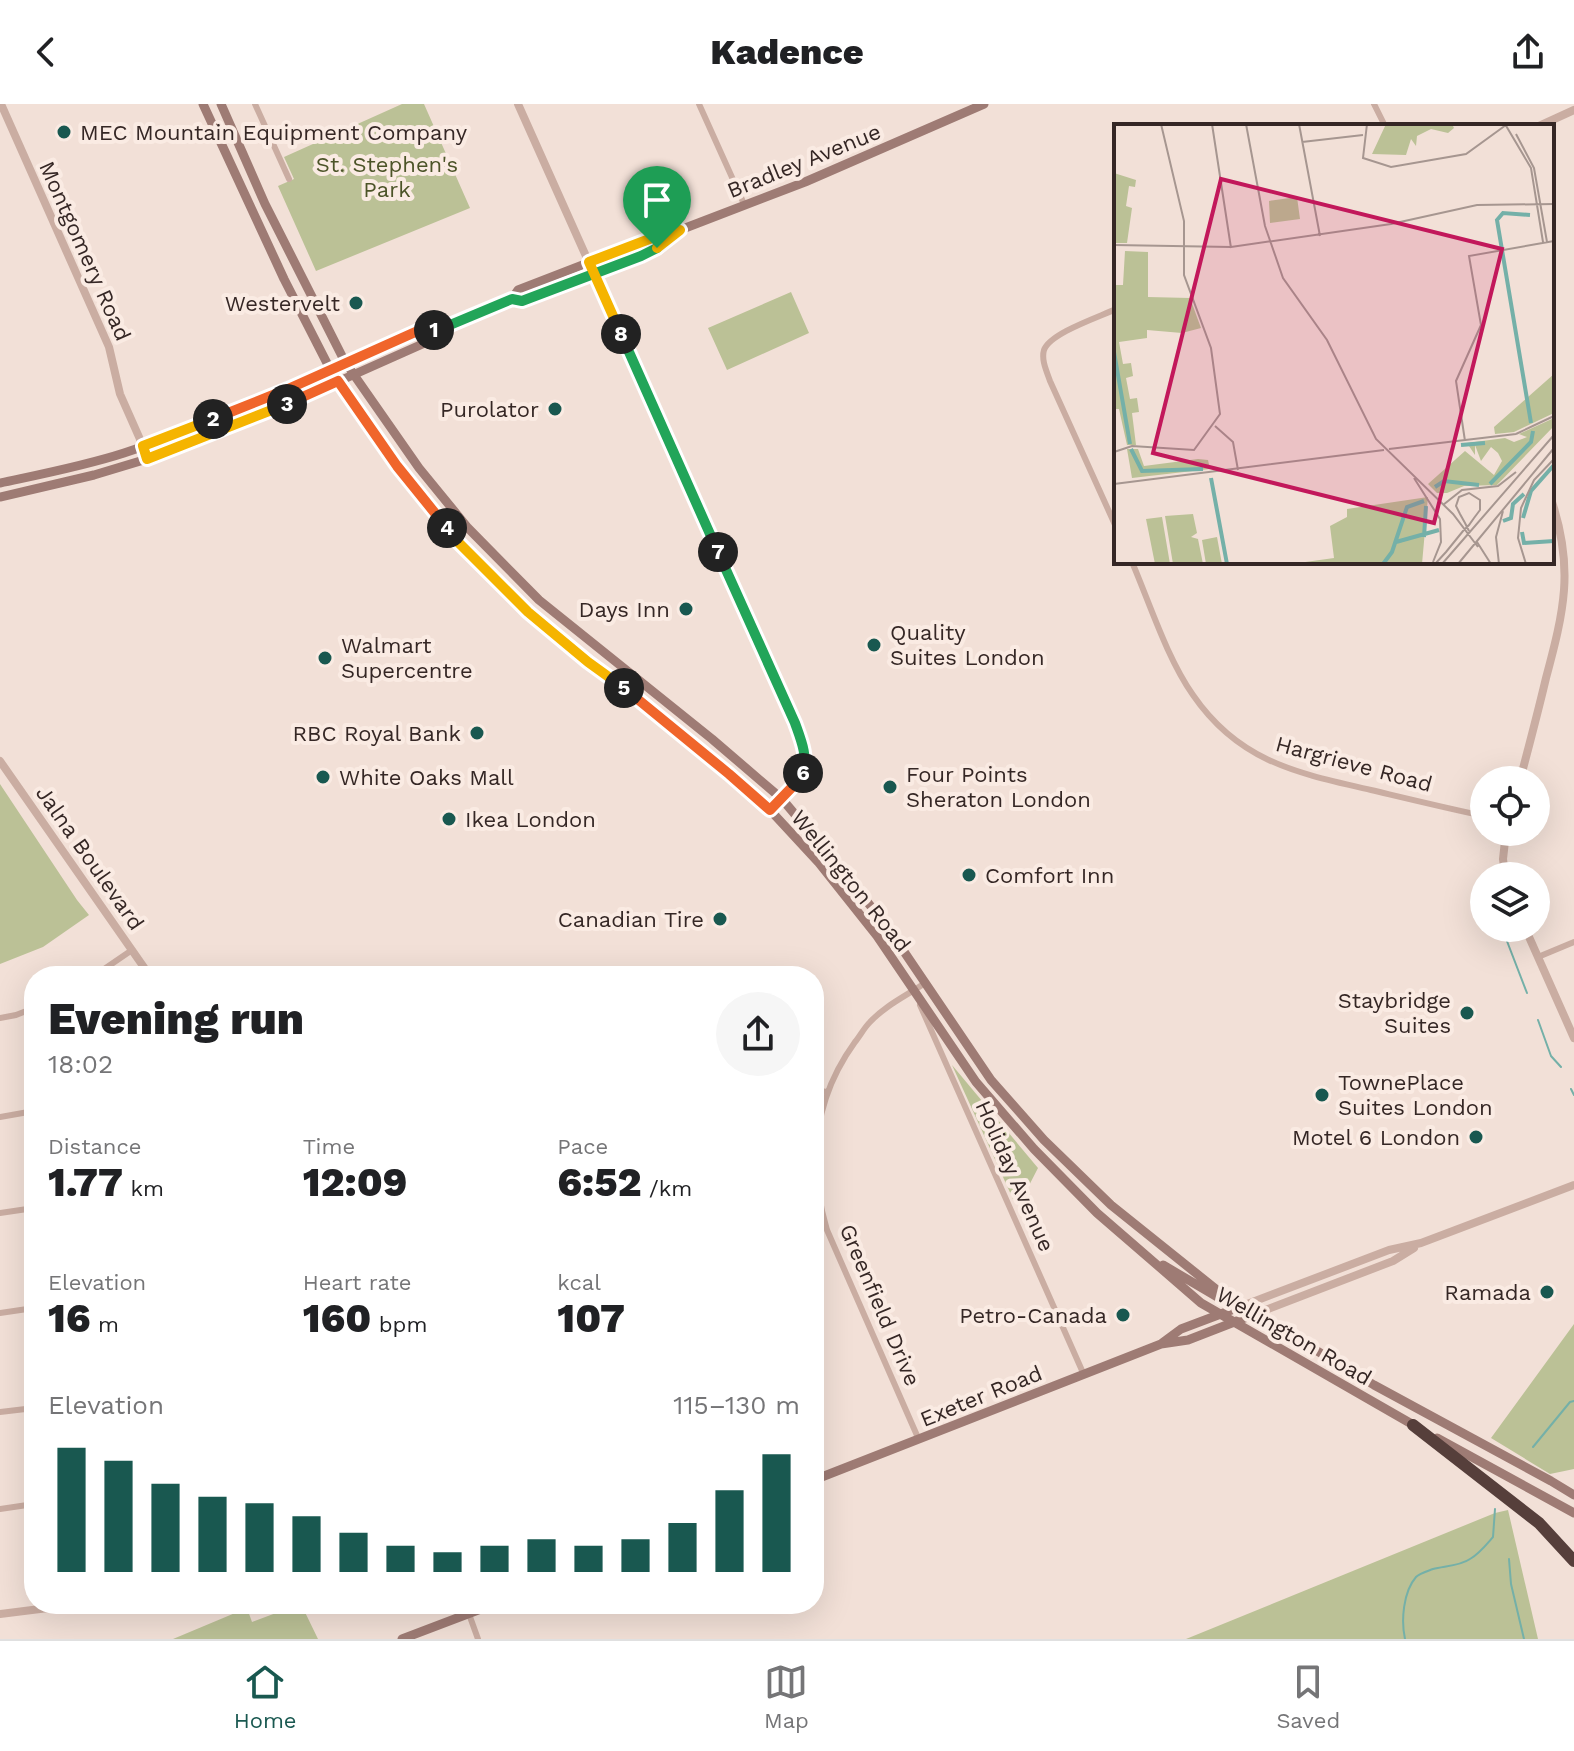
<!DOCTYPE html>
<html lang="en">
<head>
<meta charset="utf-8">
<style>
	body { margin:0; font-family:"Work Sans",sans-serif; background:#f6f6f6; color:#202124; height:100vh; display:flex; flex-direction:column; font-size:30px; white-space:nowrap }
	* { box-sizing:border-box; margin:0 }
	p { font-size:26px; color:#757577 }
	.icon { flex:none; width:44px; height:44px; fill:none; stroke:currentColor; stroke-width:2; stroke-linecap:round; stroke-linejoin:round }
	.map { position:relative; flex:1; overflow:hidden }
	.side { position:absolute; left:24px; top:862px; width:800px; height:648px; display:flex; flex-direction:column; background:#fff; border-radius:32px; box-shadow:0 8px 32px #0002 }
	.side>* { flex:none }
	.fabs { position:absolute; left:1470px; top:662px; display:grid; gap:16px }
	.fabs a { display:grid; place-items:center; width:80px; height:80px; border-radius:50%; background:#fff; box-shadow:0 8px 32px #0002; font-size:40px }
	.pin { position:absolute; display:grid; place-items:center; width:68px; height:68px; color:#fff; margin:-82px -34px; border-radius:50% 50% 50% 0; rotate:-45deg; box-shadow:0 0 8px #0007 }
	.pin .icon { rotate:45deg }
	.km { position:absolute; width:40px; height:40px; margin:-20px; border-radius:50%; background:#222; color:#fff; font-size:22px; line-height:40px; text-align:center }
	.round { display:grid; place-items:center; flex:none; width:84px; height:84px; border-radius:42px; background:#f6f6f6 }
	.headline { display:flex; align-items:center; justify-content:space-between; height:136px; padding:0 24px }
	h1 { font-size:44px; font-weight:800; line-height:60px }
	.figures { display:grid; grid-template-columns:repeat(3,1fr); gap:12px; height:136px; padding:8px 24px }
	.figures div { display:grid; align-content:center }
	.figures b { font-size:40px; font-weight:800 }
	.figures small { font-size:22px; font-weight:400 }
	.figures p { font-size:22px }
	.chart { height:224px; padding:16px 24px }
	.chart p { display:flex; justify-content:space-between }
	.chart svg { width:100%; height:144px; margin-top:8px; stroke:#195850; stroke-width:6 }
	header { display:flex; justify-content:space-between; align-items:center; height:104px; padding:0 24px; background:#fff; font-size:36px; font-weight:800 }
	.dock { display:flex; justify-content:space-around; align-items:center; height:112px; border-top:2px solid #e0e0e0; background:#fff; font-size:22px; color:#757577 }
	.dock a { display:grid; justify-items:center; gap:4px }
	.dock .active { color:#195850 }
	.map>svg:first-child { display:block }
</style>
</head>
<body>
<header><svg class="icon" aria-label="back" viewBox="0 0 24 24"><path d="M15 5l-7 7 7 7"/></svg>Kadence<svg class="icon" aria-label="share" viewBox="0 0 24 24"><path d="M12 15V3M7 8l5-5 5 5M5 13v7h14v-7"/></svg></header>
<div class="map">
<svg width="1574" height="1535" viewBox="0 0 1574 1535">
	<rect width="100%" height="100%" fill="#f2e0d7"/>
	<path fill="#bbc196" d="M402 0H424L470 104 316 167 278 82 294 75 284 53Z
		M791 188 809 229 727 266 708 224Z
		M0 680 77 796 89 811 43 843 0 860Z
		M952 961 1038 1064 1021 1097 1017 1098 1013 1095Z
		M1574 1220V1365L1550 1370 1491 1334Z
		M1508 1406 1538 1535H1186L1495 1409Z
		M300 1500H301L318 1535H173L247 1504 252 1518Z"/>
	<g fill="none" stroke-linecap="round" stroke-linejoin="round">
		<path stroke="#74b0a8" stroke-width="2" d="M1505 832 1527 889
			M1538 916 1551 952 1561 963
			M1571 985 1574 991
			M1533 1343 1570 1298 1574 1297
			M1509 1455 1511 1480 1524 1535
			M1405 1535C1401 1517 1403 1488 1416 1473 1420 1469 1428 1467 1433 1465 1445 1462 1460 1462 1470 1455 1479 1450 1486 1441 1493 1433L1495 1405"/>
		<path stroke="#caada2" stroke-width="6" d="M255 0 289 75
			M699 0 744 100
			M1374 0 1385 22
			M594 170 804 643 805 665 797 678 770 706
			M1116 205C1099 213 1050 229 1044 246 1041 256 1047 268 1050 277L1116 423
			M1132 458C1150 500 1167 554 1193 591 1239 658 1297 669 1371 686 1409 695 1446 704 1484 712
			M1538 853 1574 838
			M94 872 132 846
			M920 901 1084 1271
			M0 914 16 911 34 904
			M814 986 827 988
			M0 1013 34 1007
			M0 1109 34 1104
			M0 1209 34 1204
			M0 1308 34 1304
			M919 1336 827 1126C807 1059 813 996 855 938 860 932 864 924 870 918 886 901 906 892 925 879
			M0 1405 34 1400
			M469 1510 478 1535"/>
		<path stroke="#caada2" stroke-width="8" d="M1 0 109 243 120 290 143 342 147 355
			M518 0 594 170
			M1539 22 1574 6
			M0 657 150 872
			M1520 676C1529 642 1538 608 1546 574 1564 507 1574 465 1552 398
			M1505 772 1503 755 1506 728
			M1525 824 1574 934
			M1242 1202 1389 1146 1421 1139 1574 1081
			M1255 1210 1393 1157 1414 1144
			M0 1510 80 1500"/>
		<path stroke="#9e7b74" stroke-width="9" d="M203 0 284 175 330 265 397 362 457 437 528 508 588 558 655 608 770 706 819 759 877 832 976 978 1034 1045 1097 1109 1201 1199 1417 1323
			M221 0 265 100 345 258 419 364 468 424 539 496 712 635 782 695 846 771 888 824 991 976 1044 1036 1111 1101 1222 1190 1374 1281 1551 1377 1574 1391
			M512 195 518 186 660 131 680 126 805 78 984 0
			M0 379C42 370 84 362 124 349 227 316 323 266 422 225L438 226
			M0 393 94 371 147 355 299 295 427 238 438 226 460 216 512 195 522 197 641 152 657 144 680 126
			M1163 1161 1226 1198
			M1162 1239 1181 1225 1242 1202
			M1437 1334 1574 1409
			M814 1376 1161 1240 1188 1236 1255 1210
			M402 1535 494 1500"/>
		<path stroke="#563f3b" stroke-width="12" d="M1413 1321 1539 1419 1574 1457"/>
	</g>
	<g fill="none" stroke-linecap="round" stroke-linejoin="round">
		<g stroke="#fff" stroke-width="16">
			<path id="split-1" d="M434 226H438L512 195 522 197 641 152 657 144"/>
		</g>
		<g stroke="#fff" stroke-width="16">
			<path id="split-2" d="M213 315 288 285 422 225 434 226"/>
		</g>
		<g stroke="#fff" stroke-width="16">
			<path id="split-3" d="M213 315 143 342 147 355 287 300"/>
		</g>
		<g stroke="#fff" stroke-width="16">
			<path id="split-4" d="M287 300 338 277 397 362 447 424"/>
		</g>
		<g stroke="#fff" stroke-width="16">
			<path id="split-5" d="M447 424 457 437 528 508 588 558 624 584"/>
		</g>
		<g stroke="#fff" stroke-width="16">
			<path id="split-6" d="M624 584 729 670 770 706 797 678 803 669"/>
		</g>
		<g stroke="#fff" stroke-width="16">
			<path id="split-7" d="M718 448 795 619C801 636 808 652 803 669"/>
		</g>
		<g stroke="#fff" stroke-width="16">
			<path id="split-8" d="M621 230 718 448"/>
		</g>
		<g stroke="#fff" stroke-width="16">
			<path id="split-9" d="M621 230 589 158 660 131 680 126 657 144"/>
		</g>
		<use href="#split-1" stroke="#22a559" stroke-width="10"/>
		<use href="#split-2" stroke="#f0652b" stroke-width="10"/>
		<use href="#split-3" stroke="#f5b400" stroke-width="10"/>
		<use href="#split-4" stroke="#f0652b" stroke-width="10"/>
		<use href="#split-5" stroke="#f5b400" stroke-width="10"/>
		<use href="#split-6" stroke="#f0652b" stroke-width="10"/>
		<use href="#split-7" stroke="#22a559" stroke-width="10"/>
		<use href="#split-8" stroke="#22a559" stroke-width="10"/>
		<use href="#split-9" stroke="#f5b400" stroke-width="10"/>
	</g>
	<g fill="#195850" stroke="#faebe3" stroke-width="3">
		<circle cx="64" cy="28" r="8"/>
		<circle cx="356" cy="199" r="8"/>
		<circle cx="555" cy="305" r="8"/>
		<circle cx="686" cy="505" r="8"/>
		<circle cx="874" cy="541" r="8"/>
		<circle cx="325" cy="554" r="8"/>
		<circle cx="477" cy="629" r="8"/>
		<circle cx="323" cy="673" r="8"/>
		<circle cx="890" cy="683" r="8"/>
		<circle cx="449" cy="715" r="8"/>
		<circle cx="969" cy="771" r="8"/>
		<circle cx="720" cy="815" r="8"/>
		<circle cx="1467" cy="909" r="8"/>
		<circle cx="1322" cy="991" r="8"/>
		<circle cx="1476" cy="1033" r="8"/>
		<circle cx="1547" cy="1188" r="8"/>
		<circle cx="1123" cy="1211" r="8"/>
	</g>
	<g text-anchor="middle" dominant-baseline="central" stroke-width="8" stroke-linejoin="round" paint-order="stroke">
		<g font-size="22" fill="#352725" stroke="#faebe3" text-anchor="end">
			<text x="80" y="28" text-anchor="start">MEC Mountain Equipment Company</text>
			<text x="340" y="199">Westervelt</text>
			<text x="539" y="305">Purolator</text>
			<text x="670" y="505">Days Inn</text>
			<text x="890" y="528" text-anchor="start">Quality<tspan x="890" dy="25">Suites London</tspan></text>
			<text x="341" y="541" text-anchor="start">Walmart<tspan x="341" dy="25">Supercentre</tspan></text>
			<text x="461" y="629">RBC Royal Bank</text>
			<text x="906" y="670" text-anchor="start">Four Points<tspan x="906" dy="25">Sheraton London</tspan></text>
			<text x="339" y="673" text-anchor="start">White Oaks Mall</text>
			<text x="465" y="715" text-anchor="start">Ikea London</text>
			<text x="985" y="771" text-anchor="start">Comfort Inn</text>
			<text x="704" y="815">Canadian Tire</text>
			<text x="1451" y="896">Staybridge<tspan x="1451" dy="25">Suites</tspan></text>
			<text x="1338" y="978" text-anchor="start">TownePlace<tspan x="1338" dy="25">Suites London</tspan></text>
			<text x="1460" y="1033">Motel 6 London</text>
			<text x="1531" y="1188">Ramada</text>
			<text x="1107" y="1211">Petro-Canada</text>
		</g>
		<g font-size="22" fill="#352725" stroke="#faebe3">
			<text transform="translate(804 57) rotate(-22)">Bradley Avenue</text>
			<text transform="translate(85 147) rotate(66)">Montgomery Road</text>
			<text transform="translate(1354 660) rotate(15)">Hargrieve Road</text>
			<text transform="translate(90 754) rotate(55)">Jalna Boulevard</text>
			<text transform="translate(851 777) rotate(51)">Wellington Road</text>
			<text transform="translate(1015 1072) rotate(66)">Holiday Avenue</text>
			<text transform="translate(880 1201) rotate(67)">Greenfield Drive</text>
			<text transform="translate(1294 1232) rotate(30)">Wellington Road</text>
			<text transform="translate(981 1292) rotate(-22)">Exeter Road</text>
		</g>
		<g font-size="22" fill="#4c5428" stroke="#faebe3">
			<text x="387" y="60">St. Stephen's<tspan x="387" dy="25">Park</tspan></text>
		</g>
	</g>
	<g transform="translate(1114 20)">
		<rect width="440" height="440" fill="#f2e0d7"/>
		<path d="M272 0H338L340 4 334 9 317 5 303 12 302 22 297 15 292 31 258 30ZM0 49 22 56 21 63 15 62 12 82 18 84 13 119H0ZM183 73 186 95 156 99 155 77ZM11 127 34 128V173L76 174 87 204 68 209 33 206V214L5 218 9 240 17 239 19 252 12 254 16 275 23 274 25 288 18 289 22 321H13L5 285H0V161H9ZM440 250V289L400 308 381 310 380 303ZM440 294V302L383 361 350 362 333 369H323L314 360 351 327 380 351 388 337 384 329 377 323 367 337 361 321V331L353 319 391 314 400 318 413 313 405 310ZM13 325H24L30 342 84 335 94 336 96 345 18 354ZM314 373 308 440H177L220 434 216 402 233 393V385ZM79 390 83 409 77 413 84 415 89 440H59L51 392ZM48 393 56 440H41L32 395ZM103 413 108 440H92L88 416Z" fill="#bbc196"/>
		<path fill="none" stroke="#74b0a8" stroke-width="4" d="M416 91 389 89 383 96 417 299M0 228 16 320M347 321 371 319M17 325 28 347 89 345M97 354 113 440M376 360 417 318 419 307M321 363 330 357 365 361M409 394 417 367 440 341M389 397 397 394 399 380 410 370M408 408 410 419 440 417M310 413 312 382M282 418 325 406M269 440 278 428 293 383 310 377"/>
		<path fill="none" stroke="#a69690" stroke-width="2" d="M98 0 117 124M132 0 151 102 169 154 213 216 262 315 339 390 364 423M185 0 206 112M253 0 249 34 277 43 352 30 392 1M391 0 417 44 429 118M402 10 420 44 433 118M188 18 249 11M0 121 117 123 277 100 363 81 440 80M101 302 119 318 124 346M402 310 440 292M351 317 342 257 367 201 355 132 440 117M275 325 402 310M0 328 18 322 80 326 106 290 97 224 70 151V97L47 0M300 354 326 395 327 418 319 438M0 360 270 326M329 381 348 366 384 362 402 348M363 418 377 440M321 440 332 428 349 407 355 401 360 394 366 386V376L355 369 345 373 342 382 346 390 351 399 355 407M328 440 440 311M344 440 440 324M385 440 382 413 389 387M412 440 404 414 407 384 420 356 440 335"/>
		<path fill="#c2185b" fill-opacity="0.15" stroke="#c2185b" stroke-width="4" d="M107 55 388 125 320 399 39 329Z"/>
		<rect width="440" height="440" fill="none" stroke="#352725" stroke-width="4"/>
	</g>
</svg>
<div class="fabs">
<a><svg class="icon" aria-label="locate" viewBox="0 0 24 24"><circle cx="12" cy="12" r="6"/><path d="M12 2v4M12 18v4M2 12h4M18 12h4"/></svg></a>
<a><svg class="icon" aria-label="layers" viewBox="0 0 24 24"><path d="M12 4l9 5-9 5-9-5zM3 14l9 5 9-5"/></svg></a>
</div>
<div class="pin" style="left:657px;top:144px;background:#1e9e55"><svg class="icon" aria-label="arrive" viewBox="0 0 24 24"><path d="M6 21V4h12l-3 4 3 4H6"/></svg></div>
<b class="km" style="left:434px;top:226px">1</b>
<b class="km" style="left:213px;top:315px">2</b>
<b class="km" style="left:287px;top:300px">3</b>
<b class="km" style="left:447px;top:424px">4</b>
<b class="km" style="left:624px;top:584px">5</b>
<b class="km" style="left:803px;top:669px">6</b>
<b class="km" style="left:718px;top:448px">7</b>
<b class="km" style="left:621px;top:230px">8</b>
<section class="side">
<div class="headline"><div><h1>Evening run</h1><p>18:02</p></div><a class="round"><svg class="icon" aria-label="share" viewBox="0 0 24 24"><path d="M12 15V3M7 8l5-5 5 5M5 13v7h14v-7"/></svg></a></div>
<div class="figures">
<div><p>Distance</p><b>1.77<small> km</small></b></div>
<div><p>Time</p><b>12:09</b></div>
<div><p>Pace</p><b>6:52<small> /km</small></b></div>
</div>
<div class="figures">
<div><p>Elevation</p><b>16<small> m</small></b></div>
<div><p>Heart rate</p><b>160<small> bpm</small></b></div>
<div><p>kcal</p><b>107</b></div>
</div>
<div class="chart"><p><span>Elevation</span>115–130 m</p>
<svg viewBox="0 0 160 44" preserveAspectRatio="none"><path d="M5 44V6M15 44V10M25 44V17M35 44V21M45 44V23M55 44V27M65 44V32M75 44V36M85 44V38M95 44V36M105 44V34M115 44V36M125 44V34M135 44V29M145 44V19M155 44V8"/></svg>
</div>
</section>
</div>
<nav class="dock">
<a class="active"><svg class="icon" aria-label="home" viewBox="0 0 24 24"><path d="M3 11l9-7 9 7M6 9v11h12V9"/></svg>Home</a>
<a><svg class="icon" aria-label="map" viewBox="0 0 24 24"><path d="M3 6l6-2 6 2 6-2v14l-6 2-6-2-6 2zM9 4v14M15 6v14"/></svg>Map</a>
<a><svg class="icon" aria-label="saved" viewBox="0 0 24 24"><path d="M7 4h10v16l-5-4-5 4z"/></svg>Saved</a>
</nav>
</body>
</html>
